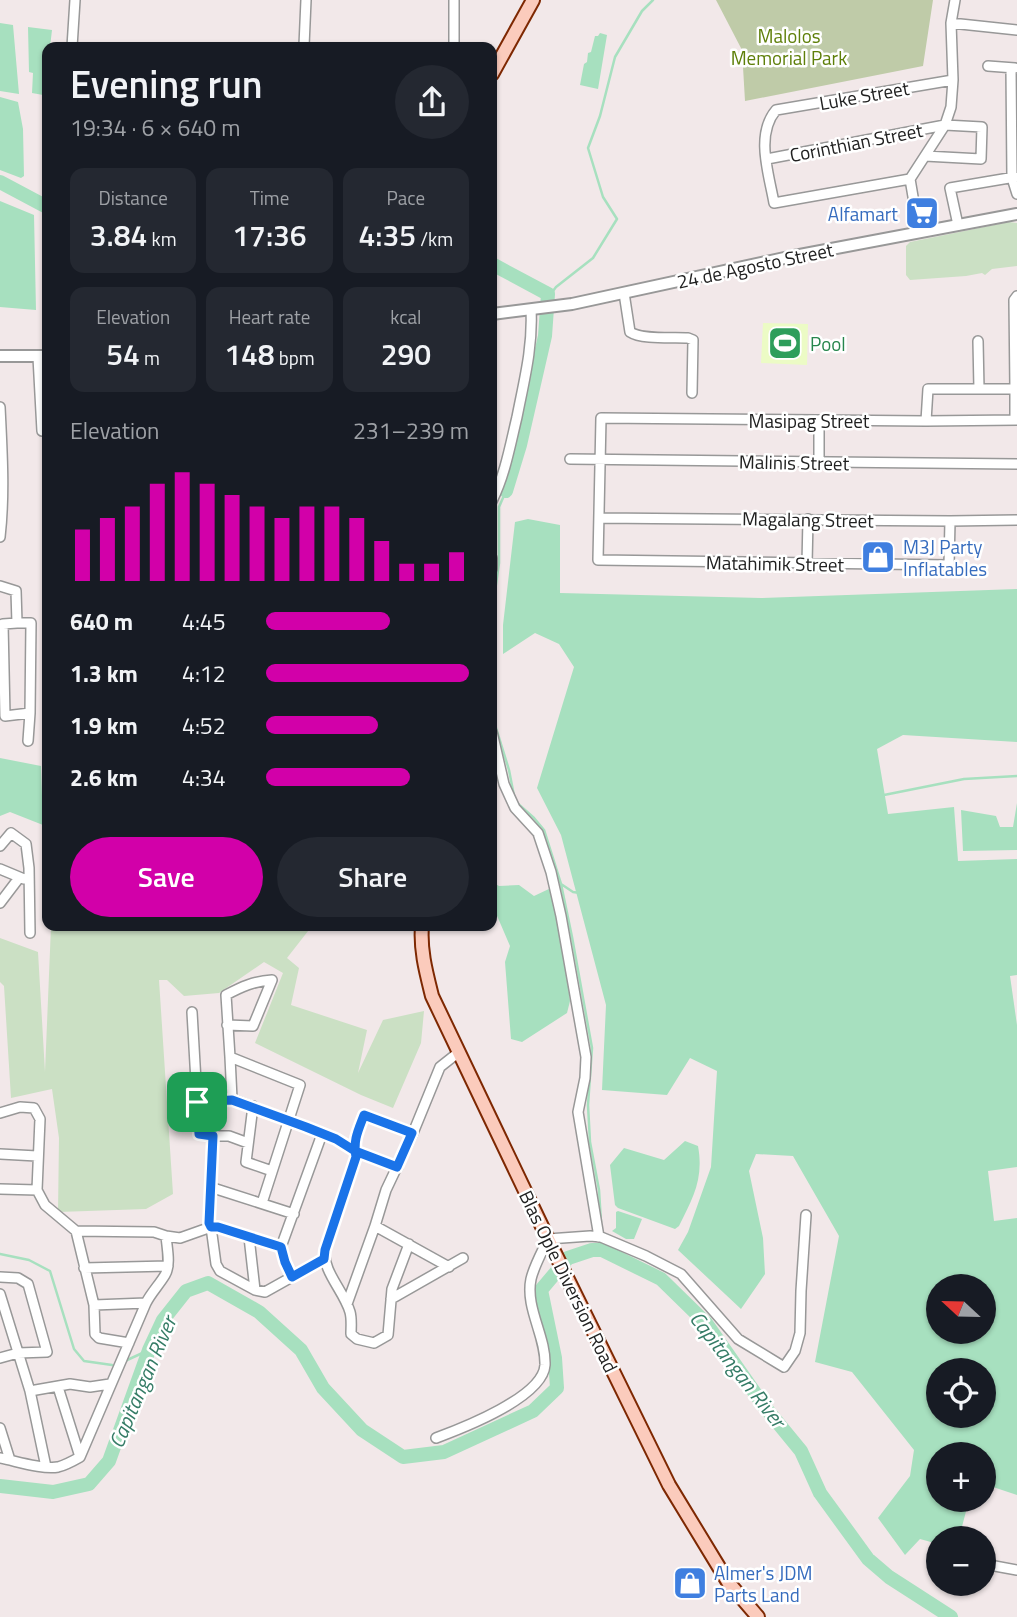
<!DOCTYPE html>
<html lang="en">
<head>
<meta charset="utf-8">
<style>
	body { margin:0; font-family:"Titillium Web",sans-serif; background:#242831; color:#f1f3f6; height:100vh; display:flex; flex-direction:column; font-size:26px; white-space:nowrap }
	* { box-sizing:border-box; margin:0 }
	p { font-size:23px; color:#9ea1a6 }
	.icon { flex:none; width:38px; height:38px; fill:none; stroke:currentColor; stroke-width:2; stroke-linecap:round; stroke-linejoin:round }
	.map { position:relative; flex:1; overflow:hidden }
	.side { position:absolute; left:42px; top:42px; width:455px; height:889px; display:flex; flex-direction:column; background:#171b24; border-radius:14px; box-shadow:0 2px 5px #0004 }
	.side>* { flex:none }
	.needle { width:46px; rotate:292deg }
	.controls { position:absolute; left:926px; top:1274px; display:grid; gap:14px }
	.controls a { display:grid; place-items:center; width:70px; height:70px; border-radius:50%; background:#171b24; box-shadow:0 2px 5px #0004; font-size:35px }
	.pin { position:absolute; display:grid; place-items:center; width:60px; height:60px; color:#fff; margin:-30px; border-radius:14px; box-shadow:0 4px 10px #0006 }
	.round { display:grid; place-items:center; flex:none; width:74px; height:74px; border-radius:37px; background:#242831 }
	.headline { display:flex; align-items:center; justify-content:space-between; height:119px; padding:0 28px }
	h1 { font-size:38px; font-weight:600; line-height:52px }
	.figures { display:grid; grid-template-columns:repeat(3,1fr); gap:10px; height:119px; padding:7px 28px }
	.figures div { display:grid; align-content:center; border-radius:14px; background:#242831; text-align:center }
	.figures b { font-size:30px; font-weight:600 }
	.figures small { font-size:19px; font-weight:400 }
	.figures p { font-size:19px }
	.chart { height:196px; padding:14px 28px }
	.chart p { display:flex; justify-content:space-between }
	.chart svg { width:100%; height:126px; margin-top:7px; stroke:#d200a9; stroke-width:6 }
	.primary-button { display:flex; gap:14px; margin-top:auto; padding:14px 28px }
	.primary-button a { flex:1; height:80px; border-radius:42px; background:#d200a9; color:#fff; font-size:28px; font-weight:600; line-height:80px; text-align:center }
	.primary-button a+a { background:#242831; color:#f1f3f6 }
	ul { padding:0 28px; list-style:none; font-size:23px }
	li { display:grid; grid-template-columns:112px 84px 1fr; align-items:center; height:52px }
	li i { height:18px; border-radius:9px; background:#d200a9 }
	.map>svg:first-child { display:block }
</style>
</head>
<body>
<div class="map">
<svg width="1017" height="1617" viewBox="0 0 1017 1617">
	<rect width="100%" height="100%" fill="#f2e8e9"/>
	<path fill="#cbe0c4" d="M1009 222 1017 223V266L992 269 985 275 982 273 966 276 910 280 906 275V246L910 242Z
		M51 926H312L287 958 299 968 291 1005 367 1030 358 1073 383 1020 424 1011 421 1043 393 1108 361 1095 255 1043 283 973 264 962 219 993 184 996 167 980H159L173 1194 146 1209 58 1212 59 1138 52 1089 11 1098 4 986 0 982V938L38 952 45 1072Z"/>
	<path fill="#bfcba8" d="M716 0H933L923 66 745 101 742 50Z"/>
	<path fill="#ecfbc5" d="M763 323 808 324 807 365 761 363Z"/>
	<path fill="#a7e0bf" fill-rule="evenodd" d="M0 23 13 25 19 94 0 91Z
		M28 27 52 30 50 47H47V64L43 95 32 93 33 73 29 72Z
		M600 33 607 35 598 89 580 85 584 64 587 62 588 53 591 52 595 36H598Z
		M0 97 18 102 23 129 24 176 21 178 0 170Z
		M0 201 34 215 36 310 0 307Z
		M528 519 560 525V593L761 598 1017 589V742L903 735 877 749 888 814 954 807 958 861 1017 859V975L1010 976 1017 1025V1167L988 1171 994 1221 1017 1218V1495L984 1484V1454H938V1500H969L959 1538H938V1544L920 1539 905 1555 878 1518 910 1476 914 1450 852 1372 815 1362 839 1236 793 1156 756 1154 749 1171 763 1238 765 1274 741 1309 678 1250 688 1232 711 1167 717 1071 690 1058 667 1095 602 1090 606 1005 561 835 537 788 574 667 559 644 535 633 503 654V625L515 522ZM938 1286H984V1332H938ZM938 1370H984V1416H938Z
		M0 758 41 766 43 825 10 812 0 816Z
		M1017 803V850L963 851 961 810 996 816 1000 827H1013Z
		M492 882 499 886 519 885 534 896 551 888 565 963 570 1001 567 1013 522 1042 511 1039 505 962 510 946 492 904Z
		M685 1141 698 1146C704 1179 693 1198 679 1226L675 1229 618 1208 615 1205 610 1165 624 1148 664 1160Z
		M618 1211 642 1219 634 1239H626L612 1231 616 1228V1212Z"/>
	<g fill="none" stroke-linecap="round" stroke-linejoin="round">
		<path stroke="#a7e0bf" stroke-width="2.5" d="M547 299 556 287 593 258 617 219 603 197 588 148 600 116 615 57 642 11 653 0
			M492 612 499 563V507L506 491
			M492 715 509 770 514 796
			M884 795 964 779 1017 776
			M516 802 534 818 544 830 561 884 572 937 592 1048 588 1105 590 1142 599 1190 601 1222
			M561 884 573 892 580 893
			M602 1239V1250
			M0 1254 29 1260 50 1271 74 1349 84 1361 112 1365
			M125 1361 149 1350"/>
		<path stroke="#a7e0bf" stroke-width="14" d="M0 182 47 207
			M492 264 548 294 545 336 520 445 506 491
			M0 1486 53 1492 89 1484 109 1461 149 1350 163 1320 186 1291 208 1283 259 1312 301 1350 323 1388 362 1430 403 1457 444 1452 533 1411 557 1388 555 1358 541 1290 568 1258 592 1250H602L661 1279 706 1323 764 1406 801 1451 820 1493 868 1559 889 1577 951 1617"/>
		<g stroke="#989898" stroke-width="12">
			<path id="minor" d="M454 0V47
				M951 23 1017 30
				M72 47 75 0
				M302 47 304 46 306 0
				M988 66 1015 68
				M1011 68 1012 178 1017 194
				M767 159 945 125 982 127 981 159 925 156
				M910 179 774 203C769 174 755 135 776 110L953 80
				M958 225 950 188 1015 177
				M919 232 910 179 945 125 951 107 953 80 951 23 955 0
				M624 293 630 332C642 340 673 337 688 338L693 340 692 393
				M978 341 979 389
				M38 357 42 431
				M1015 389V420
				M0 407C2 450 5 493 0 537
				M819 420V462
				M926 421 928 389H1015L1014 300 1017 296
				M570 459 1017 464
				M492 501C505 475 510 446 517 417 524 381 533 347 531 310
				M599 518 950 521 1017 520
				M950 521 949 565 598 560 601 418 926 421 1017 420
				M492 558V569
				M807 564 808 519
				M0 586 16 591 17 623H31L30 713 28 741
				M17 623 3 624 5 716 30 713
				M492 732 504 784 515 808 538 833 551 872 561 916 586 1057 585 1078 578 1112 599 1237
				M0 846 11 833 26 844 29 868 30 933
				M0 869 24 879
				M0 903 19 878
				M192 1012 199 1134 213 1136 209 1223 211 1227 216 1264 220 1271 255 1290 265 1292 324 1259
				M227 1025 253 1026 272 980C254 981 241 987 226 995L230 1057 300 1085 262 1203
				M230 1057 232 1099
				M197 1102 232 1099 306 1127 336 1139 354 1151 398 1167
				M253 1106 246 1162 272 1171
				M0 1113 20 1107 34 1108 40 1119 37 1190 45 1205 76 1231 94 1305 95 1334 99 1338 129 1343
				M213 1136H229L248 1143
				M0 1154 37 1156
				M210 1187 294 1214
				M0 1189 37 1190
				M375 1226 449 1267
				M166 1236 180 1238 211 1227H218L281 1247
				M249 1237 255 1290
				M409 1244 392 1289 388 1335 374 1343 357 1339 351 1334C351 1327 352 1319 350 1312 344 1291 322 1271 325 1250L356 1157 354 1143 364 1115 413 1133
				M84 1268 168 1266
				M0 1277 18 1278 28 1284 47 1352 18 1353 0 1358
				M292 1277 285 1262 281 1247 322 1134
				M0 1294 30 1391 46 1467
				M391 1299 463 1258
				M347 1304 375 1226 386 1190 413 1133 440 1067 459 1052
				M94 1305 146 1303
				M58 1387 80 1457
				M30 1391 70 1384 90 1387 110 1384
				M0 1428 10 1460
				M436 1438C463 1428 543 1397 545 1365 546 1336 525 1308 531 1279 534 1266 542 1252 548 1239L590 1236 601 1237 646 1256 681 1274 738 1339 784 1367 795 1351 800 1333 801 1291 806 1215
				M0 1458C16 1461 43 1470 58 1467 66 1465 73 1461 80 1457L146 1303C151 1293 159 1285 165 1275 171 1265 167 1248 166 1236L154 1232 76 1231
				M984 1564 1017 1570"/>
		</g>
		<g stroke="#989898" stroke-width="14">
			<path id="tertiary" d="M492 314 572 304 789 257 1017 214
				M0 356H47"/>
		</g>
		<g stroke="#7e2802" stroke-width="16">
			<path id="secondary" d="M492 74 533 0
				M422 926C420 950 426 972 432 996L548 1239 669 1485 728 1582 758 1617"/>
		</g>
		<use href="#minor" stroke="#fff" stroke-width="9"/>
		<use href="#tertiary" stroke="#fff" stroke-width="10"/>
		<use href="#secondary" stroke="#fbcbbc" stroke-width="12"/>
	</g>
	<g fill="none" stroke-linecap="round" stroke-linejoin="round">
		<g stroke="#fff" stroke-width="14">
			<path id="route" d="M197 1102 232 1100 306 1127 336 1139 355 1151 397 1167 412 1133 364 1115C358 1131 353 1140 356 1157L325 1250 324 1259 292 1277 285 1262 281 1247 218 1227H211L209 1223 213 1136 199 1134 197 1102"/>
		</g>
		<use href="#route" stroke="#1a73e8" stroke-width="9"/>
	</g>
	<defs>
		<g id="supermarket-square" transform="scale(1.75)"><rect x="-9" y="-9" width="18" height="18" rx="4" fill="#3f7fe0" stroke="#fff"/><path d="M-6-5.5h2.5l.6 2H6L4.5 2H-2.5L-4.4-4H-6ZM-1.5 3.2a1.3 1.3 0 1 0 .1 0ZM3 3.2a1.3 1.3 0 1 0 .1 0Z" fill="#fff"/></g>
		<g id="stadium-square" transform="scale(1.75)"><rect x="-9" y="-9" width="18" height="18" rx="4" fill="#2e9e5b" stroke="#fff"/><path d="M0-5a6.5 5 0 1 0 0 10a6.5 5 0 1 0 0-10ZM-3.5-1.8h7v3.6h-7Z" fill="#fff"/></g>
		<g id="shop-square" transform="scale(1.75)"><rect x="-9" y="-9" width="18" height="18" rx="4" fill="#3f7fe0" stroke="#fff"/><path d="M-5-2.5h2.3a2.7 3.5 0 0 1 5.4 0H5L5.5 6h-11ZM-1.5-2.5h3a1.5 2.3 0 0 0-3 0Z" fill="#fff"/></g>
	</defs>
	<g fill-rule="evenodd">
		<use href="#supermarket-square" x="922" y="213"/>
		<use href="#stadium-square" x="785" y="343"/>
		<use href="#shop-square" x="878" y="557"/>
		<use href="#shop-square" x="690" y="1583"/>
	</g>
	<g text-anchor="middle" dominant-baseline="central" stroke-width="5" stroke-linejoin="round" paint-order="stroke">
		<g font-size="19" fill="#5e7f09" stroke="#fff">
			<text x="789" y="35">Malolos<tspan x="789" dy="22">Memorial Park</tspan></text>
		</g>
		<g font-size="19" fill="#212121" stroke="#fff">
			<text transform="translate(864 95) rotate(-10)">Luke Street</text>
			<text transform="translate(856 142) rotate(-11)">Corinthian Street</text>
			<text transform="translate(755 265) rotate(-12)">24 de Agosto Street</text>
			<text x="809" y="420">Masipag Street</text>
			<text transform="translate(794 462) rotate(1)">Malinis Street</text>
			<text transform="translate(808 519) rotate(1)">Magalang Street</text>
			<text transform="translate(775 563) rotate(1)">Matahimik Street</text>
			<text transform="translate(569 1281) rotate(64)">Blas Ople Diversion Road</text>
		</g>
		<g font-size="19" fill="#366cbe" stroke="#fff" text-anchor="start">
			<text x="898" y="213" text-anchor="end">Alfamart</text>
			<text x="903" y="546">M3J Party<tspan x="903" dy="22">Inflatables</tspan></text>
			<text x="714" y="1572">Almer's JDM<tspan x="714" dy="22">Parts Land</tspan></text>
		</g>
		<g font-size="19" fill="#27864d" stroke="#fff" text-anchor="start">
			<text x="810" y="343">Pool</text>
		</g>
		<g font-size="21" font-style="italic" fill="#357c66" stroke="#fff">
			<text transform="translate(738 1369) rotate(52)">Capitangan River</text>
			<text transform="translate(142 1382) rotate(-67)">Capitangan River</text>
		</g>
	</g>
</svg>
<div class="controls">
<a><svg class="needle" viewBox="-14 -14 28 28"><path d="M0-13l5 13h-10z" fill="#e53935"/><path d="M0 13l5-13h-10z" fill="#9ea1a6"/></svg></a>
<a><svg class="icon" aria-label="locate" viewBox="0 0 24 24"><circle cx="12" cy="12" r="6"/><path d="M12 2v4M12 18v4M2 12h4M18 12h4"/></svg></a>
<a>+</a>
<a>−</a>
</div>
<div class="pin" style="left:197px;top:1102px;background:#1e9e55"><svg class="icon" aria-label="arrive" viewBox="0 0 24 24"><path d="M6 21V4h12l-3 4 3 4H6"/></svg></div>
<section class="side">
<div class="headline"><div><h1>Evening run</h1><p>19:34 · 6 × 640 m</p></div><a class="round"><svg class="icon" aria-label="share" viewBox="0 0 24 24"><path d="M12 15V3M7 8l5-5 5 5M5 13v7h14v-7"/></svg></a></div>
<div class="figures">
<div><p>Distance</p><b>3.84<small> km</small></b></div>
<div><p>Time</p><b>17:36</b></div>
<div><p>Pace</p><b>4:35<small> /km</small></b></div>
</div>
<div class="figures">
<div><p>Elevation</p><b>54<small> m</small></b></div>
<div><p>Heart rate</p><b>148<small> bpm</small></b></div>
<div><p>kcal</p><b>290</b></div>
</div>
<div class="chart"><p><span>Elevation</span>231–239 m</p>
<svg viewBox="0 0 160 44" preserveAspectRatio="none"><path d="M5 44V26M15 44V22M25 44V18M35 44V10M45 44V6M55 44V10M65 44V14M75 44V18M85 44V22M95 44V18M105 44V18M115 44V22M125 44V30M135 44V38M145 44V38M155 44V34"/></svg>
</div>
<ul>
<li><b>640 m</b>4:45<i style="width:61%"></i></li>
<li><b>1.3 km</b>4:12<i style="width:100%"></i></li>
<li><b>1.9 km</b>4:52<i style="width:55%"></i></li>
<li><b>2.6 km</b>4:34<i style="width:71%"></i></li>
</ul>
<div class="primary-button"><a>Save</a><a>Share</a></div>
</section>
</div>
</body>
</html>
